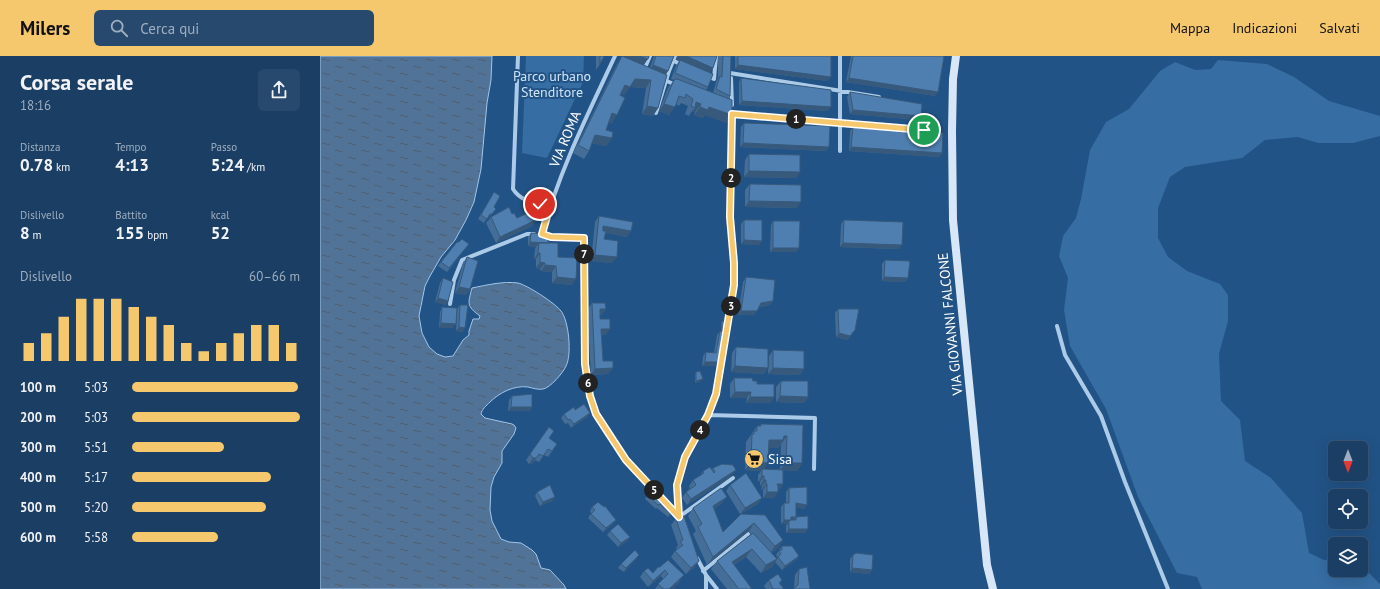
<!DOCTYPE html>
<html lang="it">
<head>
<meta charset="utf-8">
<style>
	body { margin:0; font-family:"PT Sans",sans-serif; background:#27496d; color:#f1f3f6; height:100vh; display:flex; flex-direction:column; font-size:15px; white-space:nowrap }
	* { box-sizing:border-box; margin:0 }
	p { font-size:13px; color:#9faebf }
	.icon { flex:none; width:22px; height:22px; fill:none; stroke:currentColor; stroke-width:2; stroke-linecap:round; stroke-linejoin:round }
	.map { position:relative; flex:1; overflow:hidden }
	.sheet { display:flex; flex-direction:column; background:#1a3e64; width:320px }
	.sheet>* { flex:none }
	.needle { width:26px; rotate:180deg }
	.controls { position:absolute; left:1008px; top:385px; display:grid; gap:8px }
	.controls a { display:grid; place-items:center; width:40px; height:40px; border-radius:6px; background:#1a3e64; box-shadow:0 4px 16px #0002,0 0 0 1px #385778; font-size:20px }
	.pin { position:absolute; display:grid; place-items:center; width:34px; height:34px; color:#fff; margin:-17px; border:2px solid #fff; border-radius:50%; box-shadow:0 1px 4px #0007 }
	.km { position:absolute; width:20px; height:20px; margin:-10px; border-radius:50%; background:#222; color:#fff; font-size:11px; line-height:20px; text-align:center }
	.round { display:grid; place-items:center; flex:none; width:42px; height:42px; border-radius:6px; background:#27496d }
	.headline { display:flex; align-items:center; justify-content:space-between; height:68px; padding:0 20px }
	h1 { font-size:22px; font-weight:800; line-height:30px }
	.metrics { display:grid; grid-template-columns:repeat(3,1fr); gap:6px; height:68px; padding:4px 20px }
	.metrics div { display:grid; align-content:center }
	.metrics b { font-size:17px; font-weight:800 }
	.metrics small { font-size:11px; font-weight:400 }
	.metrics p { font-size:11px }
	.chart { height:112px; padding:8px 20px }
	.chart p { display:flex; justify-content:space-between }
	.chart svg { width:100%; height:72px; margin-top:4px; stroke:#f5c86e; stroke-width:6 }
	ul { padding:0 20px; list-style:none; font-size:13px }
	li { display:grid; grid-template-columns:64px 48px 1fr; align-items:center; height:30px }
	li i { height:10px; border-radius:5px; background:#f5c86e }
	header { display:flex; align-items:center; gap:24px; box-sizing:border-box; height:56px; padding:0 20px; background:#f5c86e; color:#111 }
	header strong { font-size:19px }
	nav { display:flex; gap:22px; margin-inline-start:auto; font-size:14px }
	.search { width:280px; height:36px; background:#27496d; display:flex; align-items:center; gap:10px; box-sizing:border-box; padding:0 14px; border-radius:6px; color:#9faebf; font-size:15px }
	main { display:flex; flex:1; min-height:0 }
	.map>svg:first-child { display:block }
</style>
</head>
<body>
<header>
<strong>Milers</strong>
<div class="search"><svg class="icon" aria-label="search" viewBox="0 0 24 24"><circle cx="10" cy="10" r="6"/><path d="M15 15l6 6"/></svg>Cerca qui</div>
<nav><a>Mappa</a><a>Indicazioni</a><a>Salvati</a></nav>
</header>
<main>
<section class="sheet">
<div class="headline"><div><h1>Corsa serale</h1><p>18:16</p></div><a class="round"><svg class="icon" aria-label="share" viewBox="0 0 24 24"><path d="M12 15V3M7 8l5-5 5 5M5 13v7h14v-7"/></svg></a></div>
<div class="metrics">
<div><p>Distanza</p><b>0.78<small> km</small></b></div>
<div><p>Tempo</p><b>4:13</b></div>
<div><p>Passo</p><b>5:24<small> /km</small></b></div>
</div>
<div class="metrics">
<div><p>Dislivello</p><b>8<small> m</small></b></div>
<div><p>Battito</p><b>155<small> bpm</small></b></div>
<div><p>kcal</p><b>52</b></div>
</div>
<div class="chart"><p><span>Dislivello</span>60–66 m</p>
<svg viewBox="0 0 160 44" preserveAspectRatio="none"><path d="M5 44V33M15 44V27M25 44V17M35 44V6M45 44V6M55 44V6M65 44V11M75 44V17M85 44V22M95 44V33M105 44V38M115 44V33M125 44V27M135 44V22M145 44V22M155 44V33"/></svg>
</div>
<ul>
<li><b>100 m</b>5:03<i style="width:99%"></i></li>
<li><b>200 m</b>5:03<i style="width:100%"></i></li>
<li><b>300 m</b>5:51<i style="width:55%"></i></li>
<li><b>400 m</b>5:17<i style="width:83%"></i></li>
<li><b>500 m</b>5:20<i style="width:80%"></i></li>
<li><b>600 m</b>5:58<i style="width:51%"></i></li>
</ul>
</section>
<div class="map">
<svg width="1060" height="533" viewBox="0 0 1060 533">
	<defs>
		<pattern id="water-ripples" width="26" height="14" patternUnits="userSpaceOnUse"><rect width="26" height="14" fill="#527398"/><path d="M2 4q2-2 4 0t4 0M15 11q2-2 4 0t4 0" fill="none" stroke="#4f5e6e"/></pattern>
	</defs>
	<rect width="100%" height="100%" fill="#225386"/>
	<path fill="#366da3" d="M206 0H264L263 26 227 102 202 97Z
		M898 4 947 8 974 21 1009 45 1060 60V80L1033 87H998L978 81 945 84 922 102 865 111 850 121 838 152V182L848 201 867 215 900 228 908 239V265L899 298 901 345 920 364 925 405 951 422 982 457 989 497 1004 504 1015 503V514H1041V511L1048 516 1060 528V533H882L877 521 857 517 818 441 786 353 750 290 744 254 748 222 739 200 743 180 756 162 761 143 770 94 786 66 809 53 840 15 855 6 875 14 891 13Z"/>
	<path fill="url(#water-ripples)" stroke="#a0c6ea" d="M0 0H172L171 24 167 47 161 113 154 146 146 164 135 184 121 201 110 220 105 230 99 260 102 277 109 291 117 298 125 301 133 300 143 284 149 279V275L153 263H159L160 260C146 250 148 247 152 232 167 229 183 225 198 227 207 229 235 247 241 255 249 265 252 299 246 310 243 317 230 332 223 333 217 334 213 332 208 331 194 329 179 337 170 346 166 350 162 353 161 358L165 362 192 368 194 369 196 372 194 378 182 395V407L174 421 171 431 170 454 172 465 181 483 189 486 201 487 212 494 216 498 221 512 230 514 244 529 246 533H0Z"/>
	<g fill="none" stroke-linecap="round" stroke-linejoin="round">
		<path stroke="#accbe9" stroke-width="4" d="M198 0 193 133C201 146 216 147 230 150
			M354 5 362 9
			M324 14 330 0
			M410 17 559 41
			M387 20 394 23 396 0
			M411 22 412 49
			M342 23 356 29
			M336 57 349 15 355 0
			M412 58 604 74
			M520 95V0
			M222 178C240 113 267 60 295 0
			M225 179 231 181 264 182 265 308 270 340 276 358 306 404 334 435
			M130 248 134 224 142 204 207 178H214
			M737 270 745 299 781 360 805 426 848 533
			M388 359 495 362 494 413
			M351 452 359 461 361 466
			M359 460 357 429 365 401 388 359 396 338 401 315 414 229V207L410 161 412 56
			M359 461 413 422
			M377 502 386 519 397 533
			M383 515 428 478
			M386 520V533"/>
		<path stroke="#d7e7f7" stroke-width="8" d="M636 0 633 23 632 75 633 164 667 509 673 533"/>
	</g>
	<path fill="#446d97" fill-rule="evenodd" d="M276 0H284L280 8 276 14Z
		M302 0H329L324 9 330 12 334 0H354L348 15 346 18 338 52 333 60 322 58 326 32 310 31 304 39 301 38 292 67 289 66 286 74 292 82 286 90 272 87 269 95 264 103 253 97 297 8Z
		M357 0H397L389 17 388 31 386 34 393 37 396 26 398 22V0H411L410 40 409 42 412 59 407 67 385 59 382 62 374 59 375 56 372 55 369 60 365 58 368 50 361 47 359 50 356 48 355 51 349 59 339 55 348 32 354 24 351 23 356 10 359 5 356 3Z
		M415 0H511L508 25 415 13Z
		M531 0H624L618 36 615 40 526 26Z
		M421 22 508 55 419 49V26Z
		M530 36 598 64 530 58 527 41Z
		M424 67 509 91 506 95 420 91 421 71Z
		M533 71 622 97 619 101 529 95 530 75Z
		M429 98 480 116 476 122 424 121 425 104Z
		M430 128 477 152 425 151V134Z
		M174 136V151L172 158 169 162H167L164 167 158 163Z
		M192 158 197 162 216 164 212 170 176 187 166 167 171 161Z
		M279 160 307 181 286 177 284 183 292 207 271 205 275 166Z
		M424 164 442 185 439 189 421 188V168Z
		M524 164 579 193 520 191 521 168Z
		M453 165 479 192 476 196H450L451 169Z
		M211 177 228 187 238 201 252 229 232 227V216L221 215 220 213 216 212V203H214L215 193 216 191 208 190V181Z
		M149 188 127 216 118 210 121 206Z
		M147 201 150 233 146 239 135 237 143 207Z
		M565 204 588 222 585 226 562 225V208Z
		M426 221 453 245 450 249 439 251 434 259H418L423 226Z
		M123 222 128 245 126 249 115 246 120 227Z
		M272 247 286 253 281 259H280V263L286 279H281L283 305 293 312 288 318 271 319 267 253Z
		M140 249 143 276 136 275 137 253Z
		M122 251 133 272H119L120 256Z
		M518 253 532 278 527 284 516 281 515 257Z
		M402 265 406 273 405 275 401 274V267Z
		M400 275 397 310H382L383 300 386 296 394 297 397 279Z
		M416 291 444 318 411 316 412 297Z
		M453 294 484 313 480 319 448 318 449 300Z
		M376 316 381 325 375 327V318Z
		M414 322 433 325 437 328 454 341 450 347H426L427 342H410V328Z
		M461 325 488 341 484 347 456 346V331Z
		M192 340 212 351 210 355H188L189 344Z
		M255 354 270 357 267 361 251 372 248 367 245 368 241 362 244 358Z
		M441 368 483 369 482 407 477 415 463 414V428L459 434H458L454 442H443V434H441L442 430H440V426H438V419L441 415 425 414 426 386 437 370H440ZM461 388 460 413H444L449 392H458Z
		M229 371V382L237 388 228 401 224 399 219 406 215 404 212 408H209L206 404Z
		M393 412 412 420 367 449 362 442 366 436 370 432 369 430 373 424 380 420 383 415 392 414Z
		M410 429 438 448 420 458 406 435Z
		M469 432 487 449 484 453 476 451V461L485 477H466V469L468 468H461V451L464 447H466V436Z
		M329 433 356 453 353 457 348 461 337 452 336 453 325 443 328 438 326 437Z
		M217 436 232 445 220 450 215 440Z
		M407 441 401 448 394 453 403 476 421 458 463 484 458 492 451 497 457 503 458 502 456 499 462 490 479 500 476 504 462 514 455 506 452 511 441 517 426 501 414 509 432 533H407L391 513 397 505 431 478 429 475 387 509 373 478 376 475 368 460 373 452Z
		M272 451 293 468 283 476 268 462 271 457 270 455Z
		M356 463 375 511 366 518 351 501 355 495 357 493 356 492 358 489 351 469Z
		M290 475 310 481 307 485 298 491 287 479Z
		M319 499 316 503 304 516 298 512 301 508Z
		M533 499 552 514 549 518 530 516V503Z
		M348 504 360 525 352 533H335L343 523 341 520 328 531 320 521 324 515 333 517Z
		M479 513 490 533 474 532 475 519Z
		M449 524H462L460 527 464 533H446L444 530Z"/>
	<path fill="#37597b" d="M303 0H319L328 3 322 11 301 3Z
		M358 0H366L393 12 389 18 356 3Z
		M333 9 348 15 344 21 329 15Z
		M418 9 511 21 508 25 415 13Z
		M529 22 618 36 615 40 526 26Z
		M315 23 331 24 326 32 309 31Z
		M305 29 310 31 304 39 299 37Z
		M422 45 511 51 508 55 419 49Z
		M376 46 381 48 375 56 372 55 375 52Z
		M344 48 355 51 349 59 339 55Z
		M327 50 338 52 333 60 322 58Z
		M380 51H389L412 59 407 67 385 59 382 62 374 59Z
		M533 54 601 60 598 64 530 58Z
		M292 57 297 59 292 67 287 65Z
		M275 79 292 82 286 90 270 87Z
		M423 87 509 91 506 95 420 91Z
		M531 91 622 97 619 101 529 95Z
		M429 115 480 116 476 122 424 121Z
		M429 145 481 146 477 152 425 151Z
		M170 158H172L169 162H167Z
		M216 164 212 170 176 187 180 181Z
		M283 170 311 175 307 181 279 176Z
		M424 184 442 185 439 189 421 188Z
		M210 186 228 187H219L216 191 208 190Z
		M523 187 582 189 579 193 520 191Z
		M453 192H479L476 196H450Z
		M218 197H220L216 203H214Z
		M275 199 297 201 292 207 271 205Z
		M220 206 225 207 220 213 216 212Z
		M225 209 236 210 232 216 221 215Z
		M237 221 256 223 252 229 232 227Z
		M564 221 588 222 585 226 562 225Z
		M139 231 150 233 146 239 135 237Z
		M118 242 128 245 126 249 115 246Z
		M453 245 450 249 438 251 441 247Z
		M280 253H286L281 259H276Z
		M421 255H437L434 259H418Z
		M121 267 136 268 133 272H119Z
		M139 271 145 272 143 276 136 275Z
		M402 272 406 273 405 275 401 274Z
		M281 273H290L286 279H276Z
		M535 274 527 284 516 281 519 277Z
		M385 306H400L397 310H382Z
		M415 310 448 312 444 318 411 316Z
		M293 312 288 318 271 319 275 313Z
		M453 312 484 313 480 319 448 318Z
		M383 323 381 325 375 327 376 325Z
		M415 336H431L427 342H410Z
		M460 340 488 341 484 347 456 346Z
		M430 341H454L450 347H426Z
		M191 351H212L210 355H188Z
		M270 357 267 361 251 372 254 368Z
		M464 380H467L458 392H444L449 384Z
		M213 402H216L212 408H209Z
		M431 406 448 407 443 415 442 413 441 415 425 414Z
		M466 407H482L477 415 460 414Z
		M416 414 412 420 367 449 371 443Z
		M442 420H444L440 426H438Z
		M444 424H446L442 430H440Z
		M446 428H447L443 434H441Z
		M457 428H463L459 434H453Z
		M447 436H458L454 442H443Z
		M235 441 232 445 220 450 223 446Z
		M407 441 401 448 388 458 393 450Z
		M442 442 438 448 420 458 425 452Z
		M476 447 487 449 484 453 473 451Z
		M356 453 353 457 348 461 350 457Z
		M471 461H476L473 465H469L468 468H461L464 464Z
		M296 464 293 468 283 476 286 472Z
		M434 467 429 475 387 509 393 501Z
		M469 473H488L485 477H466Z
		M310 481 307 485 298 491 301 487Z
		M463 484 458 492 449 498 455 490Z
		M432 493 426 501 406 514 412 506Z
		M319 499 316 503 304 516 306 512Z
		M479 500 476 504 462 514 465 510Z
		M457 503 452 511 441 517 446 509Z
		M379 505 375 511 366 518 371 512Z
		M532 512 552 514 549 518 530 516Z
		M345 514 341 520 328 531 333 525Z
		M364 519 360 525 352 533H349Z"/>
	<path fill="#4f7fb0" stroke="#37597b" d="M280 0H284L280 8Z
		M302 0 347 19 338 52 327 50 331 24 315 23 310 31 305 29 300 39 305 42 297 59 292 57 286 74 293 76 292 82 275 79 269 95 258 89Z
		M319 0H329L328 3Z
		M336 0H354L348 15 333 9Z
		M366 0H397L393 12Z
		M403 0H411L410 40 396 33 400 20 402 21Z
		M418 0H511V21L418 9Z
		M533 0H624L618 36 529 22Z
		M360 4 393 18 388 31 355 17Z
		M421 22 511 34V51L422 45Z
		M357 23 412 44V59L389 51 388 54 380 51 381 48 376 46 375 52 371 50 373 43 366 38 365 42 359 40 355 51 344 48 354 24Z
		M530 36 602 48 601 60 533 54Z
		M424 67 510 70 509 91 423 87Z
		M533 71 623 77 622 97 531 91Z
		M429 98 480 99V116L429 115Z
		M430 128 481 129V146L429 145Z
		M174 136 180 140 174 151 176 153 172 158H170L167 163 161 159Z
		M189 151 192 158 194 157 197 162 212 155 216 164 180 181 171 161Z
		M279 160 313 166 311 175 283 170V175H286L284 183 298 185 297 201 275 199Z
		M424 164H442V185L424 184Z
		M524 164 583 166 582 189 523 187Z
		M453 165H480L479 192H453Z
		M211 177 228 178V187L210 186Z
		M142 183 149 188 129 212 121 206 137 186H139Z
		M219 187H238V201L257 202 256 223 237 221 236 210 225 209V207L220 206V197H218Z
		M147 201 158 205 150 233 139 231Z
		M565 204 590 205 588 222 564 221Z
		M426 221 455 224 453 245 441 247 437 255H421Z
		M123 222 133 226 128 245 118 242Z
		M272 247H285L286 253H280V263H290V273H281L283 305H293V312L275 313Z
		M140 249H148L145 272 139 271Z
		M122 251 137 252 136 268 121 267Z
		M518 253H539L535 274 530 280 519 277Z
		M402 265 407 266 406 273 402 272Z
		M400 275 406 276 400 306H385L386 296 396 297Z
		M416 291 448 293V312L415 310Z
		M453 294 484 295V313L453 312Z
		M380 315 383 323 376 325V316Z
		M414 322H432L433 325H437V328H454V341H430L431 336H415Z
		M461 325H488V341L460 340Z
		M212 338V351H191L192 340Z
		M264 348 270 357 254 368 250 363 248 364 244 358 254 351 255 354Z
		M441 368 483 369 482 407H466L467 380H464L463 384H449L448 407 431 406 432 378H434V375H437V370H441Z
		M229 371 234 375 229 382 237 388 232 395 228 393 223 400 219 398 216 402H213L210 398Z
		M402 408 413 409 416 414 371 443 366 436 376 429 373 424 384 417 383 415 390 411 394 417 395 416 393 412Z
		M442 413 463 414V428H457L458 430V436H447V428H446V424H444V420H442Z
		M426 417 442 442 425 452 410 429Z
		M230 429 235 441 223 446 217 436Z
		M332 430 356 453 350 457 340 448 338 449 327 439 331 435 329 433Z
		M487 431V449L476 447V461H471V464H464V447H469V432Z
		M401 432 407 441 393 450 403 476 421 458 445 459 463 484 455 490 434 467 393 501 378 471 382 468 373 452Z
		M278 446 284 451 285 450 296 464 286 472 271 458 275 454 272 451Z
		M364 460 379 505 371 512 355 495 363 489 360 486 363 484 356 463Z
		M488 460V473H469V465L470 464H476V461Z
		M298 468 310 481 301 487 290 475Z
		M433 477 457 503 446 509 432 493 412 506 432 533H419L397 505Z
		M462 490H472L479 500 465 510 458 501 461 498 459 495 462 494Z
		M315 494 319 499 306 512 301 508Z
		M536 497 553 499 552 514 532 512 533 499Z
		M348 504 364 519 349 533H344L338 528 348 518 345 514 333 525 324 515 328 512 333 517 338 511H340Z
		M487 511 490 533H473L478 529 479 513Z
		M458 518 462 524 459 527 464 533H453L449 524Z"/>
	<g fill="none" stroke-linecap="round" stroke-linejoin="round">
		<g stroke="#fff" stroke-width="8">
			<path id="route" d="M220 148 230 150 222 178 231 181 264 182 265 308 270 340 276 358 306 404 359 461 357 429 365 401 388 359 396 338 414 229V207L410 161 412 58 604 74"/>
		</g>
		<use href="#route" stroke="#f5c86e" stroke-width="5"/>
	</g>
	<defs>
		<g id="supermarket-disc" transform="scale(1)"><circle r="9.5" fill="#f5c86e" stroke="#225386"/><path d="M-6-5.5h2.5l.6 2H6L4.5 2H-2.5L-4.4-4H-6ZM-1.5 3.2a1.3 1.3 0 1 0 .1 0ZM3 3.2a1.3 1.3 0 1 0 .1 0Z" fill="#111"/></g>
	</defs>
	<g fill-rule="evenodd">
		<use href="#supermarket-disc" x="434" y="403"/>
	</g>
	<g text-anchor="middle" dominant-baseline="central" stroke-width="4" stroke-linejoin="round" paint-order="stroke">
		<g font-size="14" fill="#d0e4f7" stroke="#225386">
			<text x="232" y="20">Parco urbano<tspan x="232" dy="16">Stenditore</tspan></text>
		</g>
		<g font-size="14" fill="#fff" stroke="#225386">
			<text transform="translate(245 83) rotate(-67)">VIA ROMA</text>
			<text transform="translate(630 268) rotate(-96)">VIA GIOVANNI FALCONE</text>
		</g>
		<g font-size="14" fill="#fff" stroke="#225386" text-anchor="start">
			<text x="448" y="403">Sisa</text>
		</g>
	</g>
</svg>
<div class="controls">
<a><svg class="needle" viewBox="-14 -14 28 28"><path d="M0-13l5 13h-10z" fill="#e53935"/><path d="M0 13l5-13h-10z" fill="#9faebf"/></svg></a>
<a><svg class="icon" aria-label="locate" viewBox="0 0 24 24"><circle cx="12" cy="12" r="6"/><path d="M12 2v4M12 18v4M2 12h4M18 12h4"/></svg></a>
<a><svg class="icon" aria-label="layers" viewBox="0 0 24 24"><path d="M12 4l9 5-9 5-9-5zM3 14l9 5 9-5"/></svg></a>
</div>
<div class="pin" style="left:604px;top:74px;background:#1e9e55"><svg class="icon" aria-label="arrive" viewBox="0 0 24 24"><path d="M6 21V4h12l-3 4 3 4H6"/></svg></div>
<div class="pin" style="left:220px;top:148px;background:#d93025"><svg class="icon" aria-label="check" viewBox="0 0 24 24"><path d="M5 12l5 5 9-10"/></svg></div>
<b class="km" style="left:476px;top:63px">1</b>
<b class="km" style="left:411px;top:122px">2</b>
<b class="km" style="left:411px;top:250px">3</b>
<b class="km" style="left:380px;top:374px">4</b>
<b class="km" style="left:334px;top:434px">5</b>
<b class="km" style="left:268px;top:327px">6</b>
<b class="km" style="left:264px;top:198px">7</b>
</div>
</main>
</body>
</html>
